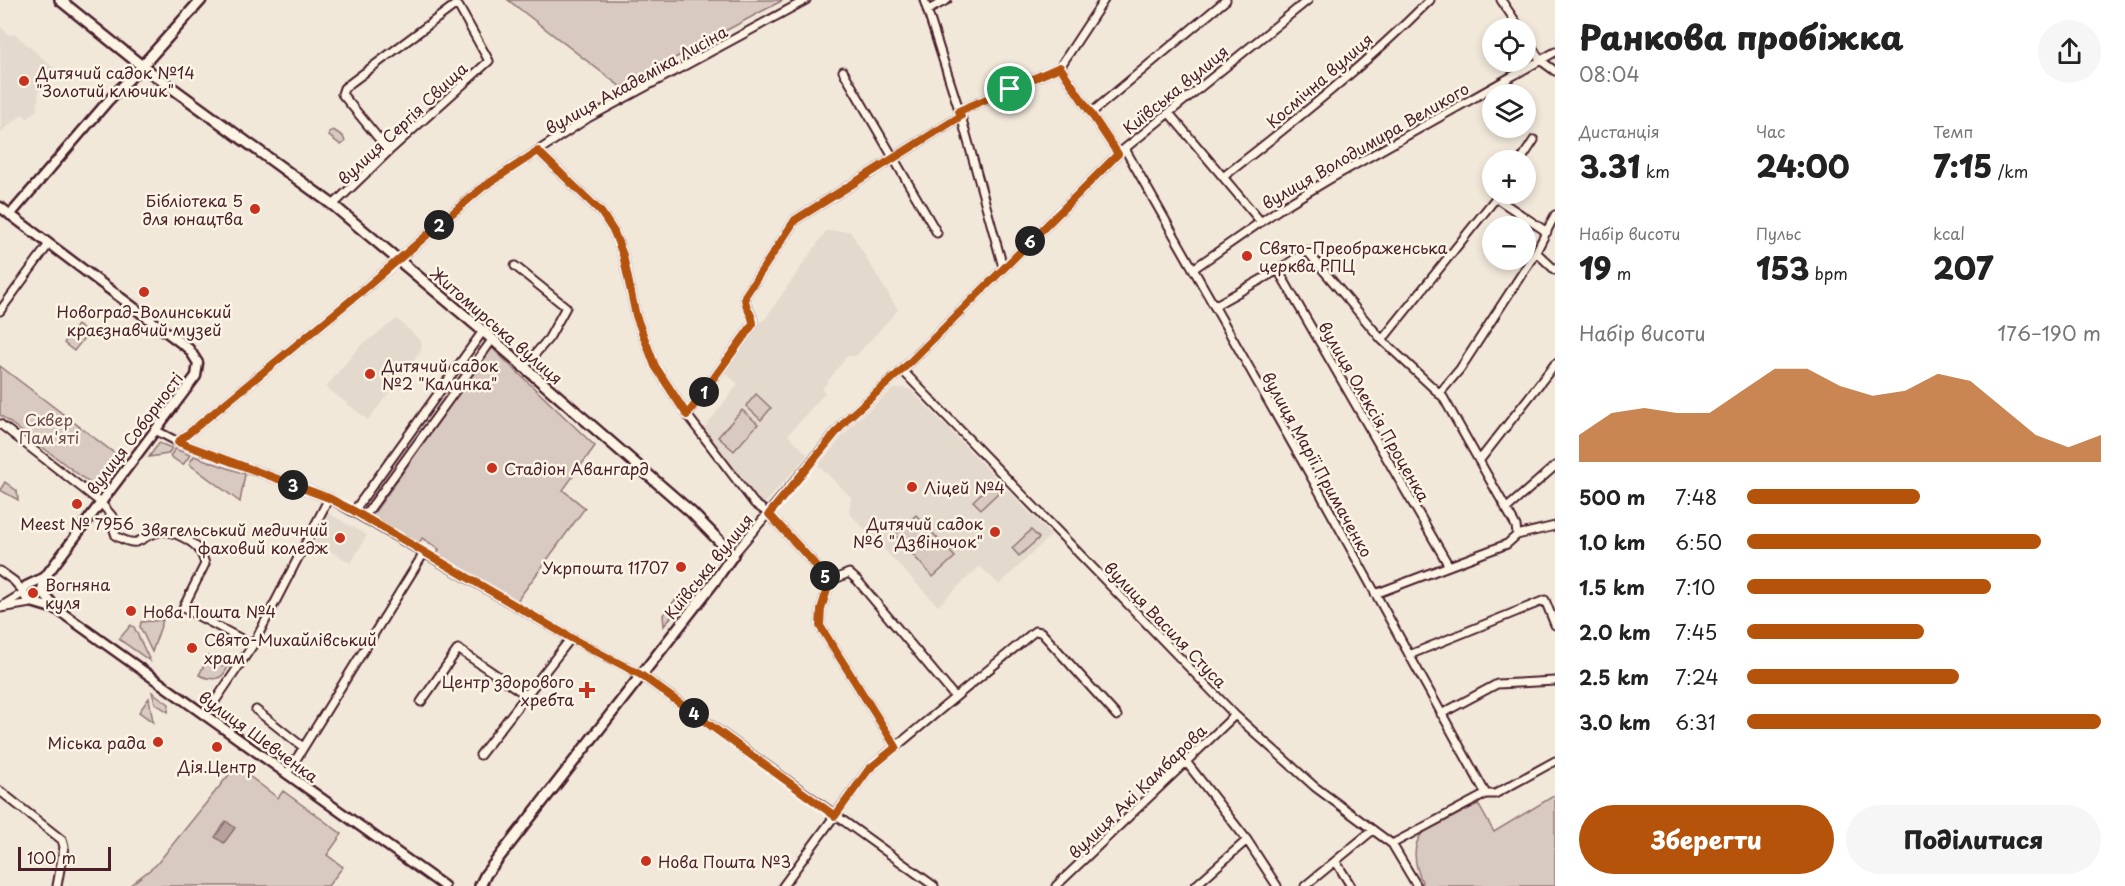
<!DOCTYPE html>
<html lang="uk">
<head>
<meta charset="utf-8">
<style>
	body { margin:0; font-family:"Playpen Sans",sans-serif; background:#f6f6f6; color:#222; height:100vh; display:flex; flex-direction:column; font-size:22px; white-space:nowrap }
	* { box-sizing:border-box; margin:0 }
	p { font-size:20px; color:#767676 }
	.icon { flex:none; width:33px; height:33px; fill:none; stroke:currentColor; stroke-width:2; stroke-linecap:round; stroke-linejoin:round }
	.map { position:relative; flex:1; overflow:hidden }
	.side { display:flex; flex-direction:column; background:#fff; width:570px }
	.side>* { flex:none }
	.tools { position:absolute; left:1482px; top:18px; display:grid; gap:12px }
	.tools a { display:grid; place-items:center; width:54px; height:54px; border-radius:50%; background:#fff; box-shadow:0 3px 9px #0003; font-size:30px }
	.scale { position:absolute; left:18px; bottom:15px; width:93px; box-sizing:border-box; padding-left:6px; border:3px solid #4a1f2b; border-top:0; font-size:16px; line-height:21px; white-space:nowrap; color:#4a1f2b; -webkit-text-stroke:4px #fcf5e5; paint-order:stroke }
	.pin { position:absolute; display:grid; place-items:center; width:51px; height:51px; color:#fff; margin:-26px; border:3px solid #fff; border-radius:50%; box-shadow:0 2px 6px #0007 }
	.km { position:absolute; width:30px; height:30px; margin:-15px; border-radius:50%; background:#222; color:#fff; font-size:16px; line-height:30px; text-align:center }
	.round { display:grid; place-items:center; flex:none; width:63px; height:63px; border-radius:32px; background:#f6f6f6 }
	.overview { display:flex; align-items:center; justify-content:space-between; height:102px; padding:0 24px }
	h1 { font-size:33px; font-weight:800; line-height:45px }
	.metrics { display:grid; grid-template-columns:repeat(3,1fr); gap:9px; height:102px; padding:6px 24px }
	.metrics div { display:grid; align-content:center }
	.metrics b { font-size:30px; font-weight:800 }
	.metrics small { font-size:16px; font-weight:400 }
	.metrics p { font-size:16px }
	.chart { height:168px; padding:12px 24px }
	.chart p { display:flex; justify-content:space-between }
	.chart svg { width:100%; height:108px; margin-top:6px; fill:#b45309; opacity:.7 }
	.primary-button { display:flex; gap:12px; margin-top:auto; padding:12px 24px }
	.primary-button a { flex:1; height:69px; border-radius:36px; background:#b45309; color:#fff; font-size:24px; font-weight:800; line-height:69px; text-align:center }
	.primary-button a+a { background:#f6f6f6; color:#222 }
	ul { padding:0 24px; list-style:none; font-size:20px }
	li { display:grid; grid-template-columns:96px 72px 1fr; align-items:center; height:45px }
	li i { height:15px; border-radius:8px; background:#b45309 }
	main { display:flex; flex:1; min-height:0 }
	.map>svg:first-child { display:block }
</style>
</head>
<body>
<main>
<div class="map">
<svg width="1555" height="886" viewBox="0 0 1555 886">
	<rect width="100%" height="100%" fill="#f1e8da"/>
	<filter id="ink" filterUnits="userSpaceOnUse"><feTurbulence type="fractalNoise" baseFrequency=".0167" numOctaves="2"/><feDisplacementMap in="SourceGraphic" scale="12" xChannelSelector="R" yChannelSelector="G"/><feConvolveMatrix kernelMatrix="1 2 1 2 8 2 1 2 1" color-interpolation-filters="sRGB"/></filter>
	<g filter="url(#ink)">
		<path fill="#e4d9cd" d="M0 26 9 35 15 34 57 71 39 91 37 109 28 119 23 114 1 132Z
			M826 231H850L898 310 856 356H847L822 389 825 393 788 435 808 455 763 505 743 482 703 430 738 384 722 371 756 324 765 319Z
			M397 319 422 342 421 351 368 420 326 387 360 346Z
			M903 388 911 390 1051 535 999 585 980 566 938 606 849 513 851 497 818 465 857 420 893 389Z
			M328 513 367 535 351 563 312 541Z"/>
		<path fill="#d8cac0" stroke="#917476" stroke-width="1.5" d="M508 0H783L621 87Z
			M333 130 343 136 345 142 341 145 329 136V132Z
			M77 325 88 333 74 351 64 343Z
			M491 347 595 446 563 490 585 508 517 601 437 555 439 549 422 538 419 544 372 516Z
			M0 366 118 456 95 487 0 415Z
			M756 394 771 408 761 420 746 406Z
			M742 410 758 424 734 451 718 437Z
			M159 443 172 448 168 454 149 457Z
			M175 449 190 455 183 465 170 456Z
			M194 456 245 474 240 502 189 464Z
			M5 482 17 491 18 500 0 490Z
			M991 484 999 492 981 509 973 501Z
			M916 515 955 557 933 577 895 535Z
			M1031 530 1039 538 1019 556 1012 548Z
			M675 600 683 602 664 626 663 615Z
			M163 620 152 652 140 627 141 622Z
			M131 625 134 627 150 661 119 639Z
			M209 656 222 666H228C223 681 212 681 199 675Z
			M152 692 169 704 168 712 155 703Z
			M149 698 153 722 139 712Z
			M236 766 278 798 283 791 342 834 327 855 343 867 328 886H129L156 865Z
			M1555 795V886H1424C1416 870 1410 849 1422 833L1478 804 1494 832Z"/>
		<path fill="#b6a19c" stroke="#8b6d6f" stroke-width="1.5" d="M226 821 235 828 224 843 215 837Z"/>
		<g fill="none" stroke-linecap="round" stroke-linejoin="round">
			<g stroke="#4a1f2b" stroke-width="11">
				<path id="minor" d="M924 0 961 116 1003 267
					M1501 0 1520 28
					M928 10 947 0
					M1526 37 1540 60 1555 71
					M1060 67 1104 0
					M843 71 937 233
					M959 111 1060 67 1118 154
					M1091 113 1226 0
					M1169 113 1261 222
					M1125 149 1309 473 1486 794
					M538 151 601 212 614 232 623 255 636 316 655 366 687 415 754 503 769 514 830 581
					M1521 160 1534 140
					M1223 177C1294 122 1366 64 1430 0
					M1496 198 1547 232
					M333 205 389 151 489 61 459 7 455 5 344 88 342 94 389 151
					M1536 252 1555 270
					M515 266 566 307 549 338 523 368
					M1193 269 1278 210 1328 180 1555 52
					M1278 270 1449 566
					M1214 306 1278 270 1307 251 1382 340 1443 397 1516 526 1517 535
					M0 311 49 244
					M1382 340 1499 194
					M902 370 1235 715 1315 787 1392 844 1417 886
					M1439 394 1460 369 1536 252 1555 215
					M687 415 753 324C754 313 744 309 745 296L795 220 961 116
					M0 424 100 502 118 523 114 530 116 536C142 550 137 537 159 532 171 529 193 541 200 551 202 555 204 560 205 564L183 608 253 645
					M155 430 178 442 329 498 571 638 641 675 934 886
					M178 442 362 291 483 187 588 118 806 0
					M1479 461 1555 364
					M1506 509 1555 466
					M354 511 483 331
					M364 517 492 340
					M733 555 848 418 902 370 1118 154 1308 0
					M0 571 14 581 23 591
					M1375 594 1507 544 1517 535 1555 526
					M2 606 23 593
					M0 608 31 603
					M1409 655 1545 600 1555 625
					M421 702 458 649 526 695
					M256 710 303 747
					M1441 714 1497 684 1555 681
					M205 716 253 645 329 498
					M896 747 820 626 821 609 830 581 849 573 858 581 955 697
					M480 755 571 638
					M1187 763 1247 840 1277 886
					M287 774 424 553
					M0 791 62 840 64 847 57 886
					M1392 844 1486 794H1495L1555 761
					M1336 862 1351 886
					M783 886 869 769 1035 631 1041 632 1117 716
					M1056 886 1235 715
					M1195 886 1247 840
					M1305 886 1373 830"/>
			</g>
			<g stroke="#4a1f2b" stroke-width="13">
				<path id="tertiary" d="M0 207 189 349 198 363 196 376 45 577 42 590
					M10 215 108 101 142 66
					M45 577 26 586 23 593 28 601 55 609
					M42 592 58 610 444 886"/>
			</g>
			<g stroke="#4a1f2b" stroke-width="14">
				<path id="secondary" d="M60 0 142 66 333 205 483 331 691 512 733 555 714 582 486 874 480 886
					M142 66 201 0"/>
			</g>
			<use href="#minor" stroke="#fcf5e5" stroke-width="7"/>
			<use href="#tertiary" stroke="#fcf5e5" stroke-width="8"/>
			<use href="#secondary" stroke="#fcf5e5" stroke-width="9"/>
		</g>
	</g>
	<g fill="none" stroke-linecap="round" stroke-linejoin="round" filter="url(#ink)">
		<g stroke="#fff" stroke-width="12">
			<path id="route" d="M1060 67 1118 154 902 370 848 418 769 514 830 581 821 609 820 626 896 747 869 769 835 816 641 675 571 638 354 511 329 498 178 442 362 291 483 187 538 151 601 212 614 232 623 255 636 316 655 366 687 415 753 324C753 313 744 309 745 296L795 220 961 116 959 111Z"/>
		</g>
		<use href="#route" stroke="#b45309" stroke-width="8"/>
	</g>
	<g fill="#c8321e" stroke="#fcf5e5" stroke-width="2">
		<circle cx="24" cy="81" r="6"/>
		<circle cx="255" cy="209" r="6"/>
		<circle cx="1247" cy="256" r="6"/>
		<circle cx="144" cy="292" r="6"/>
		<circle cx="370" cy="374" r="6"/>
		<circle cx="492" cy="468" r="6"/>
		<circle cx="912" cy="487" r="6"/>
		<circle cx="77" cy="504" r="6"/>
		<circle cx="995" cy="532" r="6"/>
		<circle cx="340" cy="538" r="6"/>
		<circle cx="681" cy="567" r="6"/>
		<circle cx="33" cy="593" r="6"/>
		<circle cx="131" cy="611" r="6"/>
		<circle cx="192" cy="648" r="6"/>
		<path d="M584 681h6v6h6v6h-6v6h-6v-6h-6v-6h6z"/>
		<circle cx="158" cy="742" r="6"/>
		<circle cx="217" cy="747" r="6"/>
		<circle cx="646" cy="861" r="6"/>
	</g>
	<g text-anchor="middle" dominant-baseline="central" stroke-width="5" stroke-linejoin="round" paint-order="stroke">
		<g font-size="16" fill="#4a1f2b" stroke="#fcf5e5" text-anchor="start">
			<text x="36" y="72">Дитячий садок №14<tspan x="36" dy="18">"Золотий ключик"</tspan></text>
			<text x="243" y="200" text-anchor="end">Бібліотека 5<tspan x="243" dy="18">для юнацтва</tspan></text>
			<text x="1259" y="247">Свято-Преображенська<tspan x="1259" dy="18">церква РПЦ</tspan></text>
			<text x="144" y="311" text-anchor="middle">Новоград-Волинський<tspan x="144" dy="18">краєзнавчий музей</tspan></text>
			<text x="382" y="365">Дитячий садок<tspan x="382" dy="18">№2 "Калинка"</tspan></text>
			<text x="504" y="468">Стадіон Авангард</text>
			<text x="924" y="487">Ліцей №4</text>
			<text x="77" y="523" text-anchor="middle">Meest № 7956</text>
			<text x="983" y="523" text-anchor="end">Дитячий садок<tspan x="983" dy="18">№6 "Дзвіночок"</tspan></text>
			<text x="328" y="529" text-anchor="end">Звягельський медичний<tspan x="328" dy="18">фаховий коледж</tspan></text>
			<text x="669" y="567" text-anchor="end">Укрпошта 11707</text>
			<text x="45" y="584">Вогняна<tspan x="45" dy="18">куля</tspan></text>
			<text x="143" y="611">Нова Пошта №4</text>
			<text x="204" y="639">Свято-Михайлiвський<tspan x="204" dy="18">храм</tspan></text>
			<text x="574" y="681" text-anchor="end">Центр здорового<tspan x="574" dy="18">хребта</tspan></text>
			<text x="146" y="742" text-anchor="end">Міська рада</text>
			<text x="217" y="766" text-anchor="middle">Дія.Центр</text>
			<text x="658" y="861">Нова Пошта №3</text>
		</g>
		<g font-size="16" fill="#4a1f2b" stroke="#fcf5e5">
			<text transform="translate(636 79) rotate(-29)">вулиця Академіка Лисіна</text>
			<text transform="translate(1319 80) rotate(-41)">Космічна вулиця</text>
			<text transform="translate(1175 89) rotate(-39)">Київська вулиця</text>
			<text transform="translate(402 123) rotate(-43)">вулиця Сергія Свища</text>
			<text transform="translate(1365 145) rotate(-30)">вулиця Володимира Великого</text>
			<text transform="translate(497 325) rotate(41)">Житомирська вулиця</text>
			<text transform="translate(1375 411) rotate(60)">вулиця Олексія Проценка</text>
			<text transform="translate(134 433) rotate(-53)">вулиця Соборності</text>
			<text transform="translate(1318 464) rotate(61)">вулиця Марії Примаченко</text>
			<text transform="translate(708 566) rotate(-51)">Київська вулиця</text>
			<text transform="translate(1166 624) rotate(46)">вулиця Василя Стуса</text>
			<text transform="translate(259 736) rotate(36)">вулиця Шевченка</text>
			<text transform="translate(1137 791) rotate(-44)">вулиця Акі Камбарова</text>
		</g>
		<g font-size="16" fill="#6e4a50" stroke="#fcf5e5">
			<text x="49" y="419">Сквер<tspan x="49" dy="18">Пам'яті</tspan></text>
		</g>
	</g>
</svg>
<div class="tools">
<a><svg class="icon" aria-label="locate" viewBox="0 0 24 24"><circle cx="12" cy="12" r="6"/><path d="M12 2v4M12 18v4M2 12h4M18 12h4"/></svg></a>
<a><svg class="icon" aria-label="layers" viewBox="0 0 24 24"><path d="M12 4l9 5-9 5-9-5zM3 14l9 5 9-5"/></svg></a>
<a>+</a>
<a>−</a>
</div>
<div class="scale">100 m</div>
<div class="pin" style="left:1010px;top:89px;background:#1e9e55"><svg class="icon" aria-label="arrive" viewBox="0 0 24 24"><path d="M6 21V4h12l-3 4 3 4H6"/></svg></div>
<b class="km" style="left:704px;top:392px">1</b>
<b class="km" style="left:439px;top:225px">2</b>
<b class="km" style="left:293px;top:485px">3</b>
<b class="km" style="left:694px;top:713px">4</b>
<b class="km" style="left:825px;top:576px">5</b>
<b class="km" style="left:1030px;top:241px">6</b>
</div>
<section class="side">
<div class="overview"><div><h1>Ранкова пробіжка</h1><p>08:04</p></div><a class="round"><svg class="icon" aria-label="share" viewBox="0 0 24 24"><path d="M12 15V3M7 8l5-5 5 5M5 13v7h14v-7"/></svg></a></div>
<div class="metrics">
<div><p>Дистанція</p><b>3.31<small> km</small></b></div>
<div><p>Час</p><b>24:00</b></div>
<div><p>Темп</p><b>7:15<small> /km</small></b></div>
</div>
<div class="metrics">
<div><p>Набір висоти</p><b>19<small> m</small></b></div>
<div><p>Пульс</p><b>153<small> bpm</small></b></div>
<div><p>kcal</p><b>207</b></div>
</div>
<div class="chart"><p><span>Набір висоти</span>176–190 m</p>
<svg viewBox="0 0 160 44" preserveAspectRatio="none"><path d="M0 44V33L10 24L20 22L30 24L40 24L50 15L60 6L70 6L80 13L90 17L100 15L110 8L120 11L130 22L140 33L150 38L160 33V44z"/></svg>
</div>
<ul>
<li><b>500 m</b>7:48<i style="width:49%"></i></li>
<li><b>1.0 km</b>6:50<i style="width:83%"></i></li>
<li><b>1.5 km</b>7:10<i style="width:69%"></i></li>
<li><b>2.0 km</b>7:45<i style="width:50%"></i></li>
<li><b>2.5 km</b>7:24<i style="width:60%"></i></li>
<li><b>3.0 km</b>6:31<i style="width:100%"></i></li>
</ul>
<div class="primary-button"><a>Зберегти</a><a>Поділитися</a></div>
</section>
</main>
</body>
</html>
